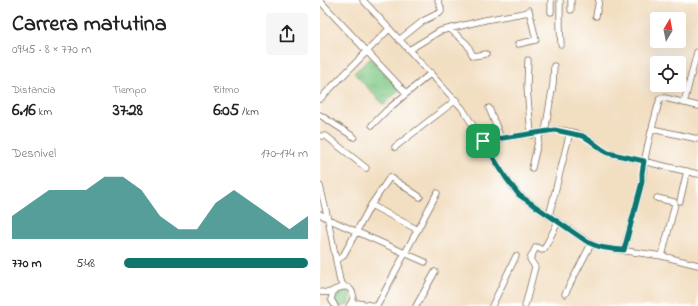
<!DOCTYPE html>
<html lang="es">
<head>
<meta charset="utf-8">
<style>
	body { margin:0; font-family:"Indie Flower",sans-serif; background:#f6f6f6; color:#222; height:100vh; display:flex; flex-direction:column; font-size:15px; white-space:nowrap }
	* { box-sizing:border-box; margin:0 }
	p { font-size:13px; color:#767676 }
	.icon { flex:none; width:22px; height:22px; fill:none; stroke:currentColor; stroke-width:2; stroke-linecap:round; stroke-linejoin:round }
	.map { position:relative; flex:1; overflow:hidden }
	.side { display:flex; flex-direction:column; background:#fff; width:320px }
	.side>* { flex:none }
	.needle { width:26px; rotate:10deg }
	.tools { position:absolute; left:330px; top:12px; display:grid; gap:8px }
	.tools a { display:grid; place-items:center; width:36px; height:36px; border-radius:4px; background:#fff; box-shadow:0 4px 16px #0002; font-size:20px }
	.pin { position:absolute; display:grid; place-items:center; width:34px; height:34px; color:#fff; margin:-17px; border-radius:8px; box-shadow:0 2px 6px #0006 }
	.round { display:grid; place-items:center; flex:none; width:42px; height:42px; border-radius:4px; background:#f6f6f6 }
	.head { display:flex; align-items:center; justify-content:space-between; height:68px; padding:0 12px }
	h1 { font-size:22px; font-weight:800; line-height:30px }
	.metrics { display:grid; grid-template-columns:repeat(3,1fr); gap:6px; height:68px; padding:4px 12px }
	.metrics div { display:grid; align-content:center }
	.metrics b { font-size:17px; font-weight:800 }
	.metrics small { font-size:11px; font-weight:400 }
	.metrics p { font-size:11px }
	.chart { height:112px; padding:8px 12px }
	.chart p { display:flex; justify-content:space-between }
	.chart svg { width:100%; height:72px; margin-top:4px; fill:#0f766e; opacity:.7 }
	ul { padding:0 12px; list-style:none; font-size:13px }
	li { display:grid; grid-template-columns:64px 48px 1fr; align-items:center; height:30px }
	li i { height:10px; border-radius:5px; background:#0f766e }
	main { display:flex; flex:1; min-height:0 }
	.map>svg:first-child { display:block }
</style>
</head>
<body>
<main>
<section class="side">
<div class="head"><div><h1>Carrera matutina</h1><p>09:45 · 8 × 770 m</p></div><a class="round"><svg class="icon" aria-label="share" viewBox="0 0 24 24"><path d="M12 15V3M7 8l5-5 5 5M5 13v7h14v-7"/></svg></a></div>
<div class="metrics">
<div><p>Distancia</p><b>6.16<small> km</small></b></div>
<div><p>Tiempo</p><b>37:28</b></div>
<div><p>Ritmo</p><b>6:05<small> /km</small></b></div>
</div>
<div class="chart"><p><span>Desnivel</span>170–174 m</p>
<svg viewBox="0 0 160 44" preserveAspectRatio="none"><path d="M0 44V30L10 22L20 14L30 14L40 14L50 6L60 6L70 14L80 30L90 38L100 38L110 22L120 14L130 22L140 30L150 38L160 30V44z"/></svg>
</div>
<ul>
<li><b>770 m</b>5:48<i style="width:100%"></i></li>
</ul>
</section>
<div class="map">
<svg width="378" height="306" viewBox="0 0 378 306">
	<defs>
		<pattern id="grass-tufts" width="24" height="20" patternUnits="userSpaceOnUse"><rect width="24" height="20" fill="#7fc784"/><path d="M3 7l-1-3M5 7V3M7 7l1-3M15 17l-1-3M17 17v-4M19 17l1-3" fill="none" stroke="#69a26b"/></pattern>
	</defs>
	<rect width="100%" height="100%" fill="#fff"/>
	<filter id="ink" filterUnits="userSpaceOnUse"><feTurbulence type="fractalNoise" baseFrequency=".025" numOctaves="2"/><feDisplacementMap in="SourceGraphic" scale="8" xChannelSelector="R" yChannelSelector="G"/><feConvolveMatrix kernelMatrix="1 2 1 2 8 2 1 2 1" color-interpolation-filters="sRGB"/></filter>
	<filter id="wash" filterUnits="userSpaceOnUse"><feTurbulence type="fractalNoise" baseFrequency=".012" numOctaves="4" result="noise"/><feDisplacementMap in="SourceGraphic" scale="16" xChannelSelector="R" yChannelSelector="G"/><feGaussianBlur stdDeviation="0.9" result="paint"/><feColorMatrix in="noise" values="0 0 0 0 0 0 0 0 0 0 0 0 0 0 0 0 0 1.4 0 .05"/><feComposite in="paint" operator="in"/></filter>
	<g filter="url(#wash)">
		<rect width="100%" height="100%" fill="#f2dec1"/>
		<path fill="url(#grass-tufts)" stroke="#5d7851" d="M51 58 80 89 64 105 34 73Z
			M13 298a9 9 0 1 1 18 0a9 9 0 1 1-18 0Z"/>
	</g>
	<g filter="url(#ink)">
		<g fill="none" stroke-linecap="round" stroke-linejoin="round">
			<g stroke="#7b6957" stroke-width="7">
				<path id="minor" d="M43 0 142 108 186 178 199 195 271 244 285 248 342 256 378 265
					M231 0V12
					M240 0V26L241 44
					M251 0V10
					M0 1 86 93
					M276 16 279 0
					M130 29 147 44 153 56 166 54
					M79 40 103 21 121 12V8L118 0
					M198 44 216 40 209 10
					M89 50 120 31 165 20 209 12
					M208 60 207 87 211 135
					M0 99 69 29
					M364 103 377 52
					M169 108 181 138
					M0 115 34 137
					M52 125 67 110 111 73
					M332 129 378 139
					M225 132 233 84 234 66
					M0 136H6L46 168
					M163 141 235 130C246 130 261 133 270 140 276 144 281 150 288 153L378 174
					M75 147 136 100
					M212 168 220 133
					M0 186 8 219 20 281 25 287
					M337 198 354 202 355 204 342 256
					M360 201 367 171
					M51 205 98 230
					M0 214 8 219 105 262
					M229 216 250 132
					M304 250 322 182C324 153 333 125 340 98H345L378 106
					M16 261 23 256 51 205 70 177 100 197
					M14 290 11 299 15 306
					M0 292C3 292 7 293 10 292 18 289 28 281 33 294 34 298 32 302 29 306
					M245 294 271 244
					M31 304 38 303 55 306
					M57 306 117 193
					M96 306 115 272
					M172 306 196 256
					M205 306 215 267 210 259 216 247 222 250 224 249 238 222"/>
			</g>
			<use href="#minor" stroke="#fff" stroke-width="5.5"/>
		</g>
	</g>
	<g fill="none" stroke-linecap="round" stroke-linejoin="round" filter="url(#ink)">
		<g stroke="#fff" stroke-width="8">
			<path id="route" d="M235 130 263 136 271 141 283 150 288 153 324 161 322 173V182L304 250C291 249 277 248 266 241L199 195 186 178 163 141Z"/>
		</g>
		<use href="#route" stroke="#0f766e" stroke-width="5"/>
	</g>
</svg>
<div class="tools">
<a><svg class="needle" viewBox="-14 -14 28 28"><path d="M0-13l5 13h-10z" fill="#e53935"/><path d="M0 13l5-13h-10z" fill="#767676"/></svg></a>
<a><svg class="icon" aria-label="locate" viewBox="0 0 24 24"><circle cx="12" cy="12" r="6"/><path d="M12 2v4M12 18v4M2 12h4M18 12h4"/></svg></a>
</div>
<div class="pin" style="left:163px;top:141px;background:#1e9e55"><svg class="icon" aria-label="arrive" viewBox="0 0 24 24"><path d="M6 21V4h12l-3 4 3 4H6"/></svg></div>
</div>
</main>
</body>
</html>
